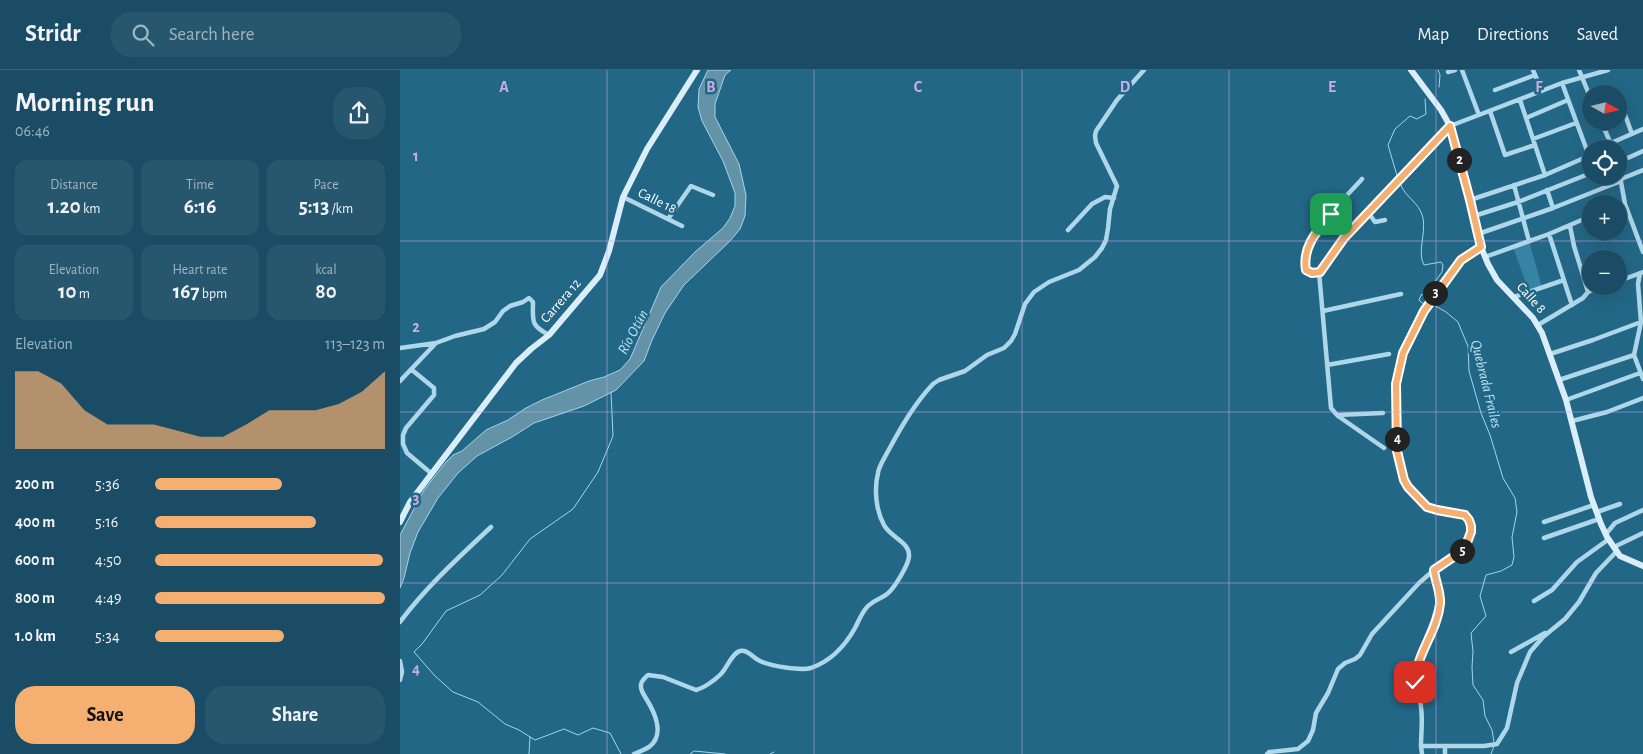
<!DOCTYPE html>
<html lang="en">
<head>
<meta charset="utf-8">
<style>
	body { margin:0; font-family:"Alegreya Sans",sans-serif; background:#27576e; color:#f1f3f6; height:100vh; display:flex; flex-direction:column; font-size:19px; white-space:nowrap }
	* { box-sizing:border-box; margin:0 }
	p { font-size:16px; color:#9fb4bf }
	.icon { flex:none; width:28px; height:28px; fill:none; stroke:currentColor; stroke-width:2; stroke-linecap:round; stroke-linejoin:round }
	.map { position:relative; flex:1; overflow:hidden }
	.details { display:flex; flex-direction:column; background:#1a4d65; width:400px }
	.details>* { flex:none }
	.needle { width:32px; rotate:98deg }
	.controls { position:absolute; left:1182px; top:15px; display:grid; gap:10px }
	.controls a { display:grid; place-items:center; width:45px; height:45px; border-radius:50%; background:#1a4d65; box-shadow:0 5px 20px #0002,0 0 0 1px #386479; font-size:25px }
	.pin { position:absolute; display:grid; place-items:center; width:42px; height:42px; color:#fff; margin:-21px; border-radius:10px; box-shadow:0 2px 8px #0006 }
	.km { position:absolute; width:25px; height:25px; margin:-12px; border-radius:50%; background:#222; color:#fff; font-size:14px; line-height:25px; text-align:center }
	.round { display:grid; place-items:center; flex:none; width:52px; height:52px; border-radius:20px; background:#27576e }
	.headline { display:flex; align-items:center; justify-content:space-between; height:85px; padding:0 15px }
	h1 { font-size:28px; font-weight:700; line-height:38px }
	.metrics { display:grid; grid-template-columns:repeat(3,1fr); gap:8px; height:85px; padding:5px 15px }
	.metrics div { display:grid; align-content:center; border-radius:12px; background:#27576e; text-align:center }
	.metrics b { font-size:21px; font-weight:700 }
	.metrics small { font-size:14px; font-weight:400 }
	.metrics p { font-size:14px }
	.chart { height:140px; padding:10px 15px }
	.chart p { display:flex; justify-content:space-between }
	.chart svg { width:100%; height:90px; margin-top:5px; fill:#f4af71; opacity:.7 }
	.button { display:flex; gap:10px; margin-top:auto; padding:10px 15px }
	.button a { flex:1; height:58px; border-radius:20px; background:#f4af71; color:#111; font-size:20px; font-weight:700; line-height:58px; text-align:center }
	.button a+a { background:#27576e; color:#f1f3f6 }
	ul { padding:0 15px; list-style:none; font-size:16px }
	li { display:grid; grid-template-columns:80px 60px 1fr; align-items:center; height:38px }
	li i { height:12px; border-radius:6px; background:#f4af71 }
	header { display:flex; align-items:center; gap:30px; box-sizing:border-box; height:70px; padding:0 25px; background:#1a4d65; border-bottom:1px solid #386479 }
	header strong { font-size:24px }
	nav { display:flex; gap:28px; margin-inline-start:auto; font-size:18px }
	.search { width:350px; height:45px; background:#27576e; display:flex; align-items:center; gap:12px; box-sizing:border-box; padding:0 18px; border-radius:20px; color:#9fb4bf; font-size:19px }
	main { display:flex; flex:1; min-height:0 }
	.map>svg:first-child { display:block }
</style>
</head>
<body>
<header>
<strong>Stridr</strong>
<div class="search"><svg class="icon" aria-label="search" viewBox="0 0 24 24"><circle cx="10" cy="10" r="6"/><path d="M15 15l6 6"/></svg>Search here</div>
<nav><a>Map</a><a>Directions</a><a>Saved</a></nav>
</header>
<main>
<section class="details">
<div class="headline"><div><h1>Morning run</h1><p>06:46</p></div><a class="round"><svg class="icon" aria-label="share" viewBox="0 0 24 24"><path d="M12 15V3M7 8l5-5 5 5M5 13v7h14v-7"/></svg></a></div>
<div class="metrics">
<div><p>Distance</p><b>1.20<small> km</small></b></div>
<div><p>Time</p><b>6:16</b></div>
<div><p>Pace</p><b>5:13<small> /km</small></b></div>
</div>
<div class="metrics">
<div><p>Elevation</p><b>10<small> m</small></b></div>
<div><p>Heart rate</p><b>167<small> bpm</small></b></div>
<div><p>kcal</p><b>80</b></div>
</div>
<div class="chart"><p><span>Elevation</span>113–123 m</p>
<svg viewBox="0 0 160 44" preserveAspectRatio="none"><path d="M0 44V6L10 6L20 12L30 25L40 32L50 32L60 32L70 35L80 38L90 38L100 32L110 25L120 25L130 25L140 22L150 16L160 6V44z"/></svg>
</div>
<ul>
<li><b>200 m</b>5:36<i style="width:55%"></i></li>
<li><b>400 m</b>5:16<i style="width:70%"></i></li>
<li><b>600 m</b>4:50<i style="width:99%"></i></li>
<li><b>800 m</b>4:49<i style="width:100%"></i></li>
<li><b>1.0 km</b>5:34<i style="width:56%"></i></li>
</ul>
<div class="button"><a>Save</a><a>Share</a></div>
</section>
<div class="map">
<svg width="1243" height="684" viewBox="0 0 1243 684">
	<rect width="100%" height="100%" fill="#236787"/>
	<path fill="#3783a4" d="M1129 171 1142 217 1129 222 1113 177Z"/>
	<path fill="#6492a7" stroke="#a3d5ea" d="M308 0H331L325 5 315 34V47L339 94 346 125 345 146 340 159 330 171 284 215 265 243 252 270 244 291 216 320 184 336 134 353 112 367 77 386 58 403 38 428 18 462 10 483 4 508 0 518V465L24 420 46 392 53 385 62 381 86 360 108 350 126 338 142 330 189 311 204 307 220 300 230 289 261 217 295 182 323 158 330 148 335 136V123L323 91 302 51 298 37 299 19Z"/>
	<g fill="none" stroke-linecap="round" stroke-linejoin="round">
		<path stroke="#a3d5ea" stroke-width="1" d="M1038 0 1040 5 1039 17
			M998 109 988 75 995 59 1010 46 1017 49 1026 44 1025 29
			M1000 113C1005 128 1019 131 1023 148 1026 164 1017 183 1024 195L1041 192 1043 195 1042 202 1026 224 1021 225 1019 230 1022 233 1028 234
			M1032 234 1046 242 1058 252 1062 262 1068 276 1069 301 1081 343 1090 365 1103 408 1115 428 1117 442 1112 467 1114 487 1112 495 1101 501 1086 505 1080 526 1086 546 1071 563 1073 582 1072 597 1073 615 1083 630 1085 646 1092 660 1094 672
			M211 322 213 366 198 402 173 439 130 469 102 505 80 525 46 541 22 574 14 582 35 606 53 622 78 632 105 654 119 660 135 670 164 659 178 665 193 658 210 663 221 684
			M129 684 130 667
			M290 684 294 681 325 684
			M370 684 374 682
			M1091 684 1094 676"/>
		<path stroke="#aed7e9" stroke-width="4.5" d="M1062 0 1079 45
			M1133 0 1142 21
			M1179 0 1191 29
			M1048 2 1055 0
			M1162 13 1189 86
			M1095 20 1135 5
			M1120 30 1145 105
			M1220 31 1232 64
			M1090 41 1105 85 1135 75
			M1126 48 1168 30
			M1201 51 1213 79
			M1133 69 1176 53
			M1211 73 1243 59
			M1205 79 1212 76
			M1219 92 1243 81
			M1219 101 1225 134 1243 182
			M1221 109 1243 100
			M1114 115 1129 171
			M1147 120 1153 138
			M223 127 282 156
			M1070 130 1145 105 1191 85
			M967 141 975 152 985 150
			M1074 146 1118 132 1191 103
			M268 149 291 116 313 125
			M1170 156 1174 176 1188 222
			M668 160 692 134 705 127 714 128
			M1078 164 1153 138 1221 111
			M1149 164 1172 235
			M1085 187 1149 164 1191 146
			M919 202 912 203 906 200C905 195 905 189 905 184 909 162 947 126 962 109
			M1240 203 1238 214 1241 252 1234 285 1243 309
			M1219 211 1243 202
			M1114 227 1164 210
			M923 241 1001 224
			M1138 255 1183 228 1188 222 1203 216
			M0 278 36 273 55 266 84 259 95 252 103 241 110 236 123 232 129 228 133 232C133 251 130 255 149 265
			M1150 284 1193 270 1241 252
			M927 295 989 284
			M12 300 34 318V325L6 358 3 365V374L7 383 32 404
			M1159 310 1234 285
			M0 311 36 273
			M1166 330 1240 303
			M983 343 937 345 931 338 919 202 944 168 1050 56 1162 13 1208 0
			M938 346 984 378
			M1172 351 1207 342 1243 328
			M1197 442 1220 434
			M1144 452 1194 435
			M1206 464 1215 453 1243 440
			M1144 468 1199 449
			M1214 477 1243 463
			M1034 500C1036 511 1041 522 1040 534 1038 558 1020 576 1016 599 1013 613 1020 624 1021 637 1023 650 1021 663 1021 676H1084L1097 674 1107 658 1117 613 1130 582 1143 567 1165 549 1179 532 1196 503 1217 481
			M1134 531 1152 520 1177 492 1209 469
			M0 552C26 517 59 487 91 457
			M1111 582 1145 563
			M0 591 2 602 0 610
			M1021 676 1022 684
			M1045 676V684
			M234 684C239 682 244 680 249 677 265 665 255 643 247 630 244 625 240 620 241 615 241 611 245 608 248 605L263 607 296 620C304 618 315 610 321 604 327 598 332 583 340 581 348 579 353 588 360 591 371 596 400 601 411 598 431 591 445 576 455 558 459 550 462 542 468 536 475 529 481 529 487 524 494 519 509 494 509 486 510 472 490 467 484 455 476 441 474 419 478 403 479 396 484 389 487 383 500 359 514 334 533 314L539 310 565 301 587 285 604 278 611 271 615 264 625 234 634 222 649 212 679 200 695 187 702 178 706 170 708 158 710 139 717 116 696 73 695 66 696 61 717 30 744 0
			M867 684 869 682 898 679 908 671 913 660 916 643 928 623 938 599 945 593 955 589 960 585 972 564 1019 513 1034 500 1062 481 1066 475 1071 462V456L1069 450 1065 445 1037 440 1027 437 1008 417 1004 410 997 381 996 314 1003 283 1024 241 1061 190 1081 177"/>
		<path stroke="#d9eef8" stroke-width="6" d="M1011 0 1041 40 1050 56 1070 130 1081 177 1088 194 1097 210 1133 248 1142 263 1166 330 1191 427 1201 454 1207 467 1220 486 1243 496
			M0 452 10 432 116 293 131 279 149 265 200 205 209 181 223 127 247 79 297 0"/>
	</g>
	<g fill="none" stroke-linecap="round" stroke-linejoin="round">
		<g stroke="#fff" stroke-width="10">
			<path id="route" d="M931 144C917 161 902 177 906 200L912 203 920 202 944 168 1050 56 1070 130 1081 177 1061 190 1024 241 1003 283 996 314 997 381 1004 410 1008 417 1027 437 1037 440 1065 445 1069 450 1071 456V462L1066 475 1062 481 1034 500C1035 511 1041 522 1040 534 1037 562 1016 584 1015 612"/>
		</g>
		<use href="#route" stroke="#f4af71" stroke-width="6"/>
	</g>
	<path fill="none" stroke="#caabe5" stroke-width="1" stroke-opacity="0.55" d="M207 0V684M414 0V684M622 0V684M829 0V684M1036 0V684M0 171H1243M0 342H1243M0 513H1243"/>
	<g text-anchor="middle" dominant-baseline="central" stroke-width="5" stroke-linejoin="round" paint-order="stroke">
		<g font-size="14" fill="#fff" stroke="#236787">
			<text transform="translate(257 131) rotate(26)">Calle 18</text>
			<text transform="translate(1131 228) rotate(48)">Calle 8</text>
			<text transform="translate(161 231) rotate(-49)">Carrera 12</text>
		</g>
		<g font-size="15" font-style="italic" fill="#bde2f2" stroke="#236787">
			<text transform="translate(233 262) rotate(-62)">Río Otún</text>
			<text transform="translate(1086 314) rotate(76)">Quebrada Frailes</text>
		</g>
	</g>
	<g font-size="16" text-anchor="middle" font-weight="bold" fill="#caabe5" stroke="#236787" stroke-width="5" stroke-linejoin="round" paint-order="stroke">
		<text x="104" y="22">A</text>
		<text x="311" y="22">B</text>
		<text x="518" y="22">C</text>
		<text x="725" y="22">D</text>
		<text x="932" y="22">E</text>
		<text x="1139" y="22">F</text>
		<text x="16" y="91">1</text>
		<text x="16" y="262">2</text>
		<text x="16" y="433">3</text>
		<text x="16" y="604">4</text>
	</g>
</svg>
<div class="controls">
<a><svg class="needle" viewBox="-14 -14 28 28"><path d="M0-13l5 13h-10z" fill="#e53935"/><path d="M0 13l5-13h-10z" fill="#9fb4bf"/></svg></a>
<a><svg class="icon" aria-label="locate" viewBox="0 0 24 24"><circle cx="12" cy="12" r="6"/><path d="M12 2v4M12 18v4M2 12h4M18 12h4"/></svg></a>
<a>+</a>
<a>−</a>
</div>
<div class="pin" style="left:931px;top:144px;background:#1e9e55"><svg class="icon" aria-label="arrive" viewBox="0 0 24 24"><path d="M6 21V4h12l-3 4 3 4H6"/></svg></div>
<div class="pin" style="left:1015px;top:612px;background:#d93025"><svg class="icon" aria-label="check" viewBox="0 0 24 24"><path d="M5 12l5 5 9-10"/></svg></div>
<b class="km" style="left:1059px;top:90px">2</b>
<b class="km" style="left:1035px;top:223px">3</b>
<b class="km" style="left:997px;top:369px">4</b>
<b class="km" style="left:1062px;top:481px">5</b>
</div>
</main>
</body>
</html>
